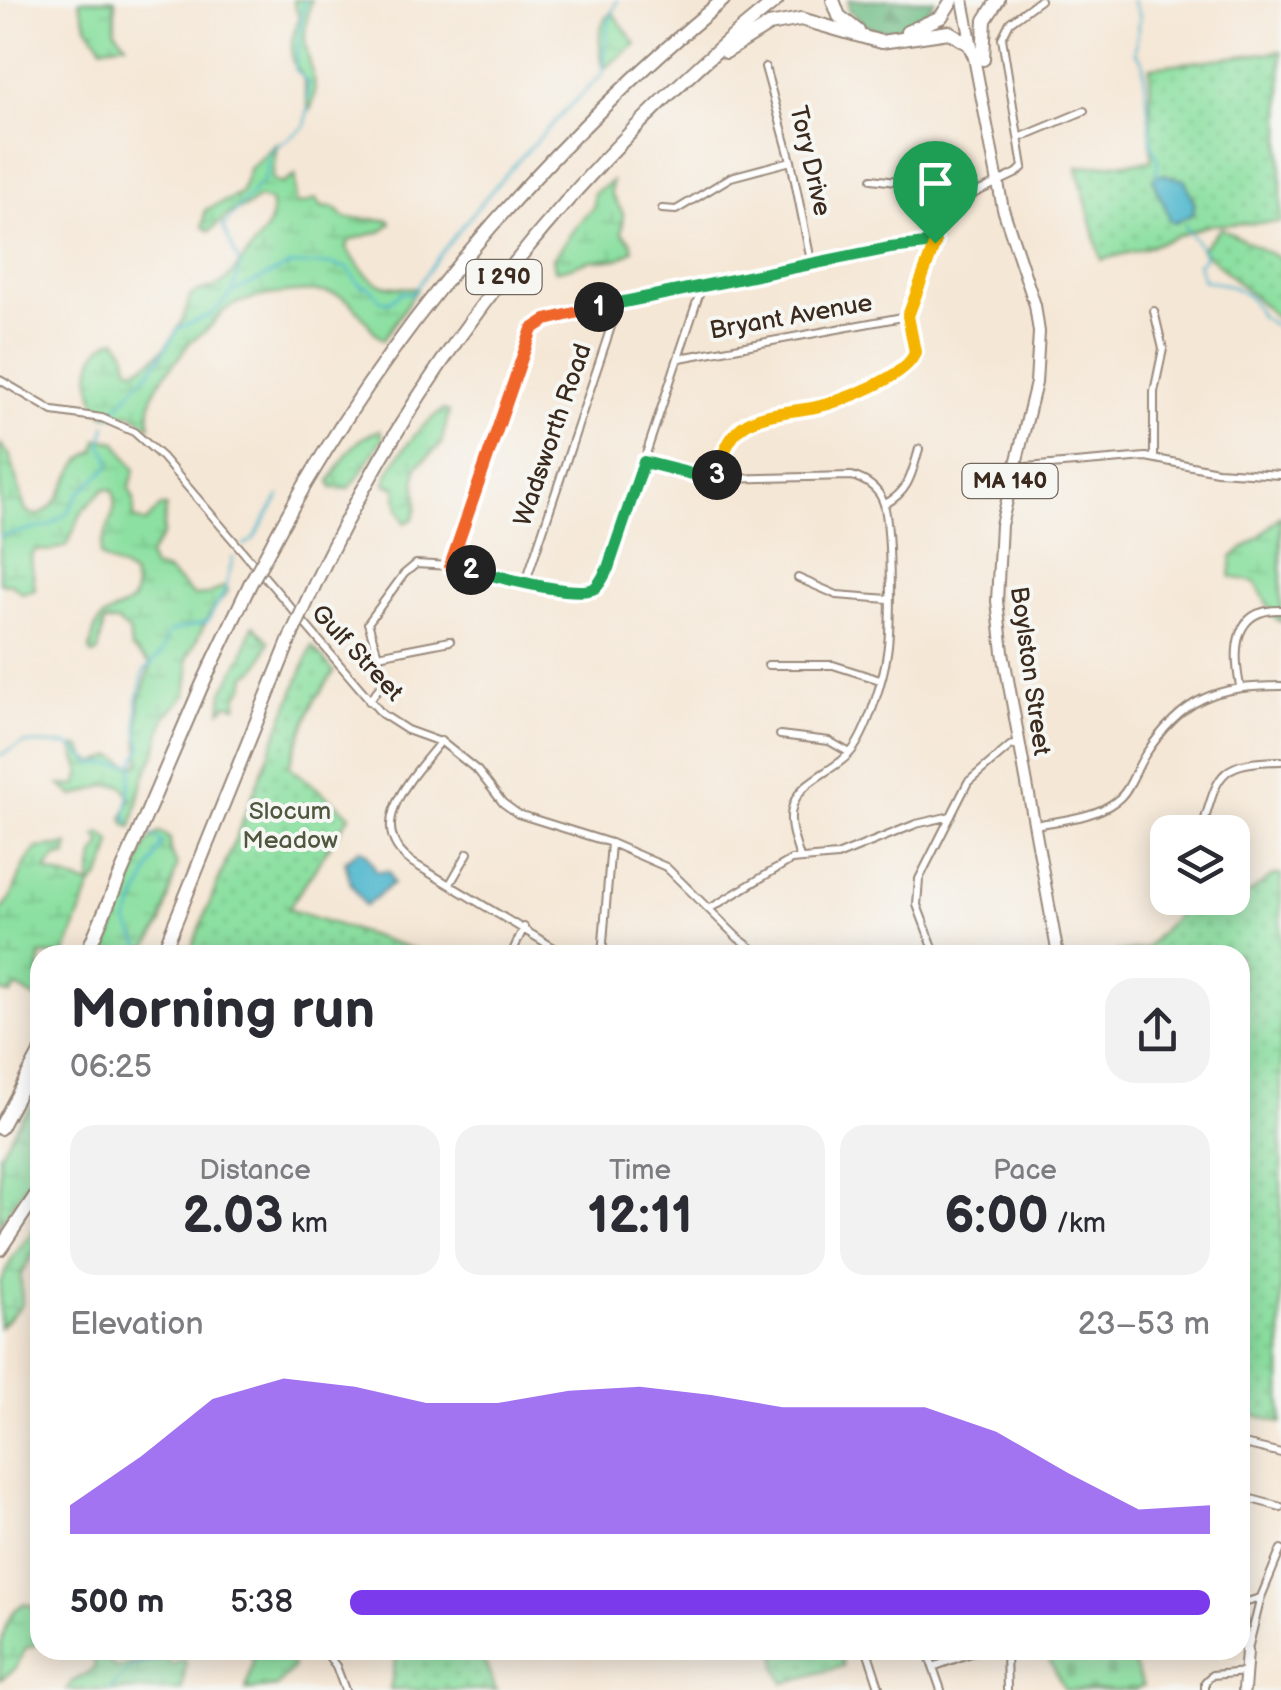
<!DOCTYPE html>
<html lang="en">
<head>
<meta charset="utf-8">
<style>
	body { margin:0; font-family:"Balsamiq Sans",sans-serif; background:#f2f2f3; color:#2b2b33; height:100vh; display:flex; flex-direction:column; font-size:38px; white-space:nowrap }
	* { box-sizing:border-box; margin:0 }
	p { font-size:32px; color:#7c7c81 }
	.icon { flex:none; width:55px; height:55px; fill:none; stroke:currentColor; stroke-width:2; stroke-linecap:round; stroke-linejoin:round }
	.map { position:relative; flex:1; overflow:hidden }
	.panel { position:absolute; left:30px; top:945px; width:1220px; height:715px; display:flex; flex-direction:column; background:#fff; border-radius:30px; box-shadow:0 5px 25px #0003 }
	.panel>* { flex:none }
	.buttons { position:absolute; left:1150px; top:815px; display:grid; gap:20px }
	.buttons a { display:grid; place-items:center; width:100px; height:100px; border-radius:20px; background:#fff; box-shadow:0 5px 25px #0003; font-size:50px }
	.pin { position:absolute; display:grid; place-items:center; width:85px; height:85px; color:#fff; margin:-102px -42px; border-radius:50% 50% 50% 0; rotate:-45deg; box-shadow:0 0 10px #0007 }
	.pin .icon { rotate:45deg }
	.km { position:absolute; width:50px; height:50px; margin:-25px; border-radius:50%; background:#222; color:#fff; font-size:28px; line-height:50px; text-align:center }
	.round { display:grid; place-items:center; flex:none; width:105px; height:105px; border-radius:30px; background:#f2f2f3 }
	.overview { display:flex; align-items:center; justify-content:space-between; height:170px; padding:0 40px }
	h1 { font-size:55px; font-weight:800; line-height:75px }
	.figures { display:grid; grid-template-columns:repeat(3,1fr); gap:15px; height:170px; padding:10px 40px }
	.figures div { display:grid; align-content:center; border-radius:25px; background:#f2f2f3; text-align:center }
	.figures b { font-size:50px; font-weight:800 }
	.figures small { font-size:28px; font-weight:400 }
	.figures p { font-size:28px }
	.chart { height:280px; padding:20px 40px }
	.chart p { display:flex; justify-content:space-between }
	.chart svg { width:100%; height:180px; margin-top:10px; fill:#7c3aed; opacity:.7 }
	ul { padding:0 40px; list-style:none; font-size:32px }
	li { display:grid; grid-template-columns:160px 120px 1fr; align-items:center; height:75px }
	li i { height:25px; border-radius:12px; background:#7c3aed }
	.map>svg:first-child { display:block }
</style>
</head>
<body>
<div class="map">
<svg width="1281" height="1690" viewBox="0 0 1281 1690">
	<defs>
		<pattern id="forest-firs" width="22" height="20" patternUnits="userSpaceOnUse" patternTransform="scale(2.5)"><rect width="22" height="20" fill="#71be87"/><path d="M5 1l3.5 6h-7zM16 11l3.5 6h-7z" fill="#5e9b6e"/></pattern>
		<pattern id="wetland-marsh" width="20" height="14" patternUnits="userSpaceOnUse" patternTransform="scale(2.5)"><rect width="20" height="14" fill="#8ce0a1"/><path d="M1 5h8M5 5V1M11 12h8M15 12V8" fill="none" stroke="#7ac08a"/></pattern>
		<pattern id="cemetery-stones" width="16" height="16" patternUnits="userSpaceOnUse" patternTransform="scale(2.5)"><rect width="16" height="16" fill="#8ce0a1"/><path d="M2 7V4a2 2 0 0 1 4 0v3zM10 15v-3a2 2 0 0 1 4 0v3z" fill="#7ac08a"/></pattern>
		<pattern id="park-dots" width="8" height="8" patternUnits="userSpaceOnUse" patternTransform="scale(2.5)"><rect width="8" height="8" fill="#8ce0a1"/><path d="M2 2h.1M6 6h.1" fill="none" stroke="#7ac08a" stroke-width="1.8" stroke-linecap="round"/></pattern>
	</defs>
	<rect width="100%" height="100%" fill="#f6f6f2"/>
	<filter id="ink" filterUnits="userSpaceOnUse"><feTurbulence type="fractalNoise" baseFrequency=".01" numOctaves="2"/><feDisplacementMap in="SourceGraphic" scale="20" xChannelSelector="R" yChannelSelector="G"/><feConvolveMatrix kernelMatrix="1 2 1 2 8 2 1 2 1" color-interpolation-filters="sRGB"/></filter>
	<filter id="wash" filterUnits="userSpaceOnUse"><feTurbulence type="fractalNoise" baseFrequency=".0048" numOctaves="4" result="noise"/><feDisplacementMap in="SourceGraphic" scale="40" xChannelSelector="R" yChannelSelector="G"/><feGaussianBlur stdDeviation="2.25" result="paint"/><feColorMatrix in="noise" values="0 0 0 0 0 0 0 0 0 0 0 0 0 0 0 0 0 1.4 0 .05"/><feComposite in="paint" operator="in"/></filter>
	<g filter="url(#wash)">
		<rect width="100%" height="100%" fill="#f5e7d6"/>
		<path fill="url(#forest-firs)" stroke="#567452" stroke-width="2.5" d="M848 0H935C922 22 894 39 867 26 861 22 854 14 849 10Z"/>
		<path fill="url(#wetland-marsh)" stroke="#648560" stroke-width="2.5" d="M79 0H115V30L126 43 102 47 86 24Z
			M293 0H311C309 12 304 28 305 40 307 63 323 89 309 111L303 78 292 60V40L299 17Z
			M612 12 636 44 606 67 603 66C600 45 594 27 612 12Z
			M277 143 272 180 282 184 295 175V203L303 204 316 199 322 207 335 208 345 218 389 220 391 223 382 231 350 240 346 248C370 281 375 290 417 287L416 291 383 340C366 328 359 301 335 294 312 287 243 295 224 311 218 315 214 323 209 328 203 334 196 336 190 342 185 347 183 355 177 360 157 382 147 397 150 426L131 413 104 415C86 393 82 349 116 339L125 350 128 366 133 369C163 361 185 323 190 296 199 289 210 291 220 285 228 281 265 233 269 224 273 216 272 209 270 201L258 198 247 207 231 212 210 231 203 227 205 210 241 194 249 169Z
			M612 181 611 194 623 213 622 233 631 242 633 250C615 264 615 258 595 260 581 261 570 270 555 270L553 258C567 241 576 222 593 208L594 193Z
			M443 410 449 412 441 445 417 466C412 485 422 502 413 519L405 523 399 510 396 488 385 484C391 461 421 424 443 410Z
			M380 430 383 438C371 454 362 475 348 489L332 488 330 481C345 457 351 440 380 430Z
			M98 439 116 442 135 470 129 488 134 499V518L145 523 161 506 166 507 163 535 149 556 152 567 167 571 194 596 207 595 225 586 228 591 210 614 187 659 189 672 186 695 165 717 156 751 144 778 132 827 126 825 123 818 131 798 123 786 107 785 74 796 60 785 77 786 81 773 73 748 76 746 82 749 86 758 96 763 114 756 134 767 141 761 138 741 140 699 151 665 131 648 129 631 117 622H104L98 652 93 655 90 650C93 639 93 626 103 618 122 603 141 611 133 576 123 565 108 566 100 555 102 532 120 513 113 490L104 489 83 510 67 545 51 551 35 550 31 559 35 590 22 593 12 584 0 583V444L9 454 25 509 30 514 39 515C68 501 66 463 95 451Z
			M1281 515V622L1275 618 1255 582 1231 577 1232 557 1259 537Z
			M253 625 269 641C264 654 260 671 246 675L244 687 237 696V706L227 704 221 710 223 692 242 657Z
			M160 832 170 839V850L177 865 162 923 143 955H104L147 843Z
			M101 833 111 841C111 854 101 880 91 886L65 955H40V1001L17 987 11 995 0 991V911C17 899 16 870 37 848L68 845 67 856 57 857 48 867V872L90 885 94 855 102 843 96 836Z
			M40 1098V1163L0 1224V1154L21 1118Z
			M40 1222V1243L21 1274 22 1305 0 1327V1283L13 1257Z
			M24 1604 34 1606 40 1643 26 1648 16 1668 0 1680C0 1653 0 1615 24 1604Z
			M92 1650H108L107 1657 115 1669 154 1657 159 1650H173L168 1656 169 1663 173 1665 181 1659 186 1662 182 1690H66L72 1682 95 1668Z
			M251 1650H266L268 1657 291 1658 293 1668 277 1687 246 1690 253 1661Z"/>
		<path fill="url(#cemetery-stones)" stroke="#648560" stroke-width="2.5" d="M1044 1650H1158L1132 1661 1143 1686 1134 1690H1065Z"/>
		<path fill="url(#park-dots)" stroke="#648560" stroke-width="2.5" d="M1281 51V222L1208 225 1142 249 1101 260 1077 167 1151 161 1150 67Z
			M1221 228 1281 259V322L1201 249Z
			M312 646 334 672 313 703 289 766 350 815 288 909 431 955H189Z
			M1274 875H1281V1423L1240 1411V955L1112 954 1146 948 1185 906 1188 898 1241 899Z
			M397 1650H480L496 1690H390Z
			M776 1650H839L843 1666 784 1683 777 1667Z"/>
		<path fill="#50b7ce" stroke="#467076" stroke-width="2.5" d="M1163 174 1185 180 1194 203 1193 214 1175 223 1169 220C1168 206 1156 194 1153 179Z
			M360 849 367 854 376 871 389 872 393 883 365 906 351 884 345 861Z"/>
		<g fill="none" stroke-linecap="round" stroke-linejoin="round">
			<path stroke="#50b7ce" stroke-width="2.5" d="M304 0 295 69 307 82 308 99
				M1132 0 1140 17 1135 52 1143 62 1152 147 1158 159 1156 181
				M1185 227 1204 251V259L1198 264 1203 280C1228 284 1251 289 1260 316L1281 329
				M233 292 290 265 331 264 347 268 360 285 371 288 381 301 389 302 402 292 412 294C467 213 533 141 603 74L607 28 617 0
				M109 416 153 367 179 328 211 315 233 292 240 265 223 226 265 178 270 151 305 127 308 107
				M0 536 49 526 67 513 79 493 110 466 109 456 101 445 106 425
				M244 545 253 540 280 495
				M0 755 24 743 69 745 93 764H133L126 817 129 822
				M133 764 142 748 138 734 137 701 144 671 161 654 169 632 207 622 224 593 233 558
				M145 955 127 922 162 842 151 834
				M110 1690 131 1667 157 1659 164 1650"/>
		</g>
	</g>
	<g filter="url(#ink)">
		<g fill="none" stroke-linecap="round" stroke-linejoin="round">
			<g stroke="#98887a" stroke-width="10">
				<path id="minor" d="M765 67 791 161 812 266
					M1019 138 1084 111
					M872 179 943 188 960 198
					M662 209 676 210 731 177 791 161
					M1154 311 1163 349 1154 392V457
					M680 358 908 316
					M0 380 53 411 102 418 134 432 162 457 382 714 407 730 443 743 478 771 503 803 518 814 611 843 666 867 738 938 761 955
					M643 462 718 479 852 476C865 480 876 486 882 499 892 519 891 628 887 653 884 677 868 728 854 748 838 771 802 777 793 805 787 822 795 841 800 858
					M1015 468 1146 457 1217 471 1281 475
					M717 479C722 415 769 418 819 406 841 401 885 384 904 370 927 354 904 334 909 313 916 283 937 234 950 205L1017 173 1023 167 1002 38 1010 22 1040 0
					M885 504C909 492 912 473 919 449
					M450 566 529 335 533 328 544 320 574 311 889 248 935 243
					M798 578 837 595 888 599
					M526 581 619 303
					M378 655 450 641
					M768 665H833L880 680
					M1240 686C1233 651 1233 608 1281 610
					M369 701 382 684 378 655 368 623 404 574 416 564 450 566 574 590C594 591 599 585 608 568L702 286
					M780 735 829 741 850 753
					M441 741C413 777 361 826 413 863L566 955
					M1035 825C1061 820 1094 818 1116 801 1130 791 1135 770 1145 755 1182 698 1215 686 1281 686
					M1201 832C1219 774 1216 762 1281 761
					M450 884 468 853
					M709 909 791 860 837 856 916 824 951 816
					M511 955 524 927
					M602 955 611 843
					M936 955 917 905 919 879 968 782 1010 746 1019 744
					M1240 1443 1281 1453
					M1240 1496 1281 1507
					M1240 1604 1260 1598
					M1249 1645 1261 1597 1281 1549
					M324 1650 336 1666 345 1690
					M867 1650 880 1690
					M927 1650 941 1690
					M1006 1650 1007 1690
					M933 1667 979 1650
					M1205 1690V1682L1212 1675 1246 1672"/>
			</g>
			<g stroke="#98887a" stroke-width="14">
				<path id="major" d="M963 0 1003 209 1035 305 1039 332 1036 383 1001 525 997 601 1003 652 1058 955
					M1240 1613 1247 1651 1244 1690"/>
			</g>
			<g stroke="#98887a" stroke-width="16">
				<path id="highway" d="M833 0 839 16 858 31
					M907 32 941 17 952 0
					M726 52 769 25 801 19 881 42 949 32 969 44 976 59
					M983 59 985 20 998 0
					M264 559C376 343 536 155 723 0
					M303 610C409 373 574 163 777 0
					M86 955 202 685 251 582
					M162 955 292 634
					M0 1128 40 1053
					M0 1249 40 1189"/>
			</g>
			<use href="#minor" stroke="#fff" stroke-width="6"/>
			<use href="#major" stroke="#fff" stroke-width="10"/>
			<use href="#highway" stroke="#fff" stroke-width="12"/>
			<g stroke="#98887a" stroke-width="16" stroke-linecap="butt">
				<path id="highway-bridge" d="M251 582 264 559
					M292 634 303 610"/>
			</g>
			<use href="#highway-bridge" stroke="#fff" stroke-width="12"/>
		</g>
	</g>
	<g fill="none" stroke-linecap="round" stroke-linejoin="round" filter="url(#ink)">
		<g stroke="#fff" stroke-width="20">
			<path id="split-1" d="M599 307 890 248 935 243"/>
		</g>
		<g stroke="#fff" stroke-width="20">
			<path id="split-2" d="M471 570 450 566 532 329 546 320 599 307"/>
		</g>
		<g stroke="#fff" stroke-width="20">
			<path id="split-3" d="M471 570C494 575 577 599 595 588 601 583 604 575 608 568L644 462 708 478 717 479V475"/>
		</g>
		<g stroke="#fff" stroke-width="20">
			<path id="split-4" d="M717 475C721 458 728 438 742 427 761 412 793 412 816 407 840 402 909 376 915 352L908 316 935 243"/>
		</g>
		<use href="#split-1" stroke="#22a559" stroke-width="12"/>
		<use href="#split-2" stroke="#f0652b" stroke-width="12"/>
		<use href="#split-3" stroke="#22a559" stroke-width="12"/>
		<use href="#split-4" stroke="#f5b400" stroke-width="12"/>
	</g>
	<g text-anchor="middle" dominant-baseline="central" stroke-width="8" stroke-linejoin="round" paint-order="stroke">
		<g fill="#f6f6f2" stroke="#73675e" stroke-width="2.5">
			<rect x="466.5" y="260" width="75" height="34" rx="8"/>
			<rect x="962.5" y="464" width="95" height="34" rx="8"/>
		</g>
		<g font-size="22" font-weight="bold" fill="#3b2a1e">
			<text x="504" y="277">I 290</text>
			<text x="1010" y="481">MA 140</text>
		</g>
		<g font-size="25" fill="#3b2a1e" stroke="#f6f6f2">
			<text transform="translate(810 161) rotate(77)">Tory Drive</text>
			<text transform="translate(791 317) rotate(-10)">Bryant Avenue</text>
			<text transform="translate(553 435) rotate(-71)">Wadsworth Road</text>
			<text transform="translate(357 653) rotate(47)">Gulf Street</text>
			<text transform="translate(1030 671) rotate(82)">Boylston Street</text>
		</g>
		<g font-size="25" fill="#4f583f" stroke="#f6f6f2">
			<text x="290" y="811">Slocum<tspan x="290" dy="29">Meadow</tspan></text>
		</g>
	</g>
</svg>
<div class="buttons">
<a><svg class="icon" aria-label="layers" viewBox="0 0 24 24"><path d="M12 4l9 5-9 5-9-5zM3 14l9 5 9-5"/></svg></a>
</div>
<div class="pin" style="left:935px;top:243px;background:#1e9e55"><svg class="icon" aria-label="arrive" viewBox="0 0 24 24"><path d="M6 21V4h12l-3 4 3 4H6"/></svg></div>
<b class="km" style="left:599px;top:307px">1</b>
<b class="km" style="left:471px;top:570px">2</b>
<b class="km" style="left:717px;top:475px">3</b>
<section class="panel">
<div class="overview"><div><h1>Morning run</h1><p>06:25</p></div><a class="round"><svg class="icon" aria-label="share" viewBox="0 0 24 24"><path d="M12 15V3M7 8l5-5 5 5M5 13v7h14v-7"/></svg></a></div>
<div class="figures">
<div><p>Distance</p><b>2.03<small> km</small></b></div>
<div><p>Time</p><b>12:11</b></div>
<div><p>Pace</p><b>6:00<small> /km</small></b></div>
</div>
<div class="chart"><p><span>Elevation</span>23–53 m</p>
<svg viewBox="0 0 160 44" preserveAspectRatio="none"><path d="M0 44V37L10 25L20 11L30 6L40 8L50 12L60 12L70 9L80 8L90 10L100 13L110 13L120 13L130 19L140 29L150 38L160 37V44z"/></svg>
</div>
<ul>
<li><b>500 m</b>5:38<i style="width:100%"></i></li>
</ul>
</section>
</div>
</body>
</html>
